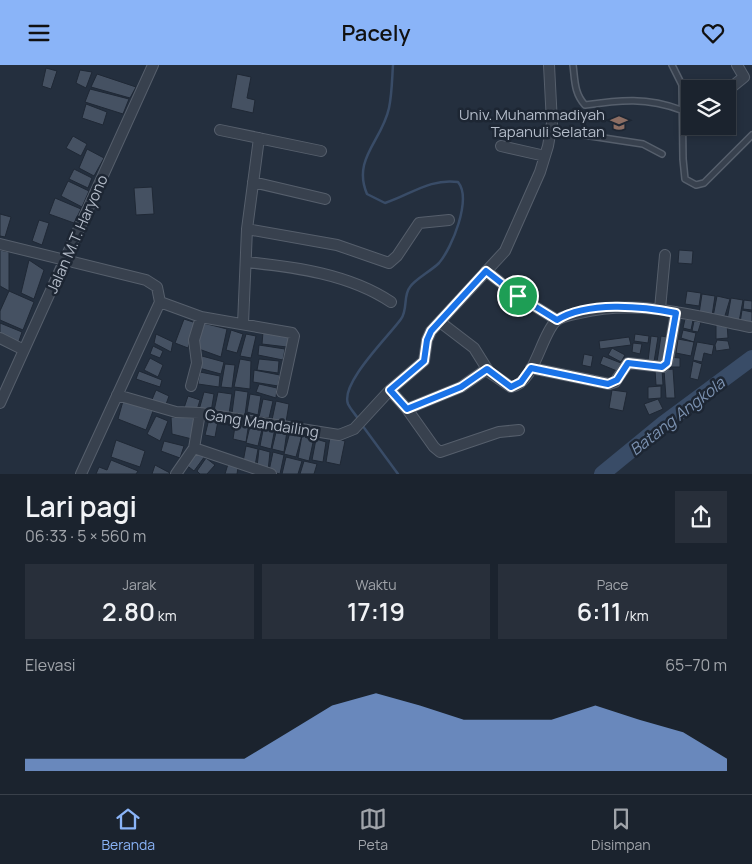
<!DOCTYPE html>
<html lang="id">
<head>
<meta charset="utf-8">
<style>
	body { margin:0; font-family:Manrope,sans-serif; background:#282f3a; color:#f1f3f6; height:100vh; display:flex; flex-direction:column; font-size:19px; white-space:nowrap }
	* { box-sizing:border-box; margin:0 }
	p { font-size:16px; color:#a0a4aa }
	.icon { flex:none; width:28px; height:28px; fill:none; stroke:currentColor; stroke-width:2; stroke-linecap:round; stroke-linejoin:round }
	.map { position:relative; height:409px; overflow:hidden }
	.drawer { display:flex; flex-direction:column; background:#1b232e; flex:1 }
	.drawer>* { flex:none }
	.buttons { position:absolute; left:681px; top:15px; display:grid; gap:10px }
	.buttons a { display:grid; place-items:center; width:55px; height:55px; border-radius:0px; background:#1b232e; box-shadow:0 2px 8px #0003,0 0 0 1px #39404a; font-size:25px }
	.pin { position:absolute; display:grid; place-items:center; width:42px; height:42px; color:#fff; margin:-21px; border:2px solid #fff; border-radius:50%; box-shadow:0 1px 5px #0007 }
	.round { display:grid; place-items:center; flex:none; width:52px; height:52px; border-radius:0px; background:#282f3a }
	.overview { display:flex; align-items:center; justify-content:space-between; height:85px; padding:0 25px }
	h1 { font-size:28px; font-weight:600; line-height:38px }
	.figures { display:grid; grid-template-columns:repeat(3,1fr); gap:8px; height:85px; padding:5px 25px }
	.figures div { display:grid; align-content:center; border-radius:0px; background:#282f3a; text-align:center }
	.figures b { font-size:25px; font-weight:600 }
	.figures small { font-size:14px; font-weight:400 }
	.figures p { font-size:14px }
	.chart { height:140px; padding:10px 25px }
	.chart p { display:flex; justify-content:space-between }
	.chart svg { width:100%; height:90px; margin-top:5px; fill:#8ab4f8; opacity:.7 }
	header { display:flex; justify-content:space-between; align-items:center; height:65px; padding:0 25px; background:#8ab4f8; color:#111; font-size:22px; font-weight:600 }
	.menu { display:flex; justify-content:space-around; align-items:center; height:70px; border-top:1px solid #39404a; background:#1b232e; font-size:14px; color:#a0a4aa }
	.menu a { display:grid; justify-items:center; gap:2px }
	.menu .current { color:#8ab4f8 }
	.map>svg:first-child { display:block }
</style>
</head>
<body>
<header><svg class="icon" aria-label="menu" viewBox="0 0 24 24"><path d="M4 6h16M4 12h16M4 18h16"/></svg>Pacely<svg class="icon" aria-label="heart" viewBox="0 0 24 24"><path d="M12 20l-8-8c-3-5 5-10 8-4 3-6 11-1 8 4z"/></svg></header>
<div class="map">
<svg width="752" height="409" viewBox="0 0 752 409">
	<rect width="100%" height="100%" fill="#242f3e"/>
	<g fill="none" stroke-linecap="round" stroke-linejoin="round">
		<path stroke="#394c67" stroke-width="2.5" d="M359 355C356 350 351 345 348 339 340 318 389 271 401 254 408 245 403 230 410 222 414 215 431 206 439 198 452 183 472 134 458 117 430 113 410 130 385 138L367 129C352 94 382 76 389 43 392 29 392 14 393 0
			M362 360 398 409"/>
		<path stroke="#394c67" stroke-width="16" d="M602 409 663 359 752 293"/>
	</g>
	<path fill="#455162" stroke="#1f2835" d="M46 3 57 6 51 24 42 21Z
		M80 5 92 7 86 23 76 18Z
		M97 9 136 22 130 33 91 22Z
		M237 9 251 12 247 33 255 35 253 48 231 43Z
		M90 24 129 34 123 49 85 37Z
		M86 39 107 47 103 60 82 53Z
		M73 71 87 79 81 91 66 83Z
		M87 84 104 93 94 111 79 103Z
		M74 104 92 113 88 123 69 114Z
		M68 116 89 126 82 142 61 131Z
		M152 122 154 149 136 150 134 123Z
		M55 133 81 144 74 158 49 149Z
		M0 149 11 152 5 172 0 171Z
		M39 155 49 158 42 180 32 176Z
		M0 185 9 187V226L0 221Z
		M679 185 693 186 692 199 678 198Z
		M29 195 44 205 34 234 21 228Z
		M9 226 34 237 23 265 0 255V246Z
		M687 226 701 228 699 241 685 239Z
		M702 229 715 231 712 251 699 249Z
		M717 231 730 234 724 254 713 252Z
		M731 233 743 235 739 257 727 255Z
		M744 235 752 236V245L743 244Z
		M742 245 752 247V260L740 258Z
		M184 254 196 258 188 283 175 278Z
		M685 254 693 255 691 265 683 263Z
		M694 256 701 257 698 267 692 266Z
		M0 258 22 267 18 279 0 270Z
		M203 258 227 264 221 292 196 283Z
		M716 258H727L728 273 716 274Z
		M231 265 243 269 237 288 226 285Z
		M683 265 696 268 694 277 681 273Z
		M263 267 290 271 287 282 262 279Z
		M156 269 173 277 171 287 154 278Z
		M246 269 256 271 251 293 240 291Z
		M635 269 649 271 648 278 634 276Z
		M651 271 658 272 654 297 648 296Z
		M661 271 667 272 664 298 657 297Z
		M629 272 631 280 600 284 599 276Z
		M678 274 694 277 691 291 676 288Z
		M717 275 728 276 730 284 716 286 715 280Z
		M697 277 714 280 712 290 704 288 702 297 693 295Z
		M633 278 642 279 640 289 632 287Z
		M259 280 285 284 283 295 258 290Z
		M153 281 163 286 160 293 150 289Z
		M612 283 625 290 621 297 608 290Z
		M584 289 593 291 591 302 582 300Z
		M202 291 224 297 221 309 199 303Z
		M603 291 621 298 617 306 600 299Z
		M669 292 680 293V302H669Z
		M150 293 163 300 158 312 144 305Z
		M240 294 251 296 250 324 234 322Z
		M259 294 279 296 278 308 257 305Z
		M693 296 702 299 698 315 690 313Z
		M225 299 235 300 232 323 221 322Z
		M662 304 663 320H656L655 305Z
		M673 304 675 333H666L664 305Z
		M254 305 280 310 278 321 253 317Z
		M139 306 162 315 160 322 136 314Z
		M200 307 220 311 219 322 198 319Z
		M259 319 277 323 276 333 256 327Z
		M661 321V333L648 334V322Z
		M156 325 169 331 165 342 151 337Z
		M235 325 248 327 245 350 232 348Z
		M612 325 627 327 623 346 609 343Z
		M204 327 214 329 211 347 199 345Z
		M218 327 232 329 229 349 214 346Z
		M250 329 261 331 258 350 247 347Z
		M188 331 200 335 197 345 184 343Z
		M263 334 273 336 269 353 259 352Z
		M658 334 663 344 649 350 644 339Z
		M123 336 153 346 146 365 118 354Z
		M276 336 289 339 286 357 272 355Z
		M156 351 168 356 160 376 147 369Z
		M171 352 195 353 192 374 172 369Z
		M209 354 218 356 215 372 205 370Z
		M236 355 249 357 246 377 233 374Z
		M251 357 263 360 258 381 246 378Z
		M264 360 275 363 271 384 260 381Z
		M277 363 287 366 284 387 272 384Z
		M290 367 302 370 296 392 284 389Z
		M302 370 314 373 309 396 298 393Z
		M330 372 345 376 340 400 326 397Z
		M316 374 326 377 323 397 312 395Z
		M116 375 145 386 140 402 111 392Z
		M164 376 184 381 180 393 161 386Z
		M246 381 258 384 255 401 243 397Z
		M259 384 270 387 268 406 257 402Z
		M195 385 205 391 194 406 185 399Z
		M273 387 284 390 280 409 269 406Z
		M286 392 302 396 298 409H282Z
		M206 393 215 400 207 409H200L197 406Z
		M111 395 138 406 136 409H96L99 402 107 405Z
		M304 396 317 399 314 409H300Z
		M228 399 238 403 237 409H225Z
		M155 400 170 408 169 409H152Z"/>
	<g fill="none" stroke-linecap="round" stroke-linejoin="round">
		<g stroke="#565f6c" stroke-width="8">
			<path id="service" d="M573 0C575 15 574 28 585 40 620 35 647 32 681 45
				M672 0 682 20 683 94 685 114 696 120 704 118 752 70
				M551 65 643 79 662 89"/>
		</g>
		<g stroke="#565f6c" stroke-width="12">
			<path id="minor" d="M728 25 744 12 737 0
				M220 65 321 86
				M501 81 545 91
				M253 117 325 134
				M247 164 337 180 389 198 397 191 419 158 449 155
				M0 179 146 215 157 222 160 237
				M246 197C295 202 349 209 391 237
				M486 206 518 231 557 255
				M160 237 201 252 292 268 294 271 282 327
				M660 244 665 190
				M440 257 474 283 489 307 511 322C534 319 541 271 555 257 561 251 571 250 580 248 639 234 692 250 750 262
				M243 259 247 164 259 73
				M0 273 24 285
				M531 303 609 319 615 317 628 298 663 302 668 295 676 247
				M191 321 197 298 194 275 201 252
				M117 330 176 347 200 348 339 370 354 364 390 325
				M0 338 153 0
				M407 344 461 322 487 304
				M200 348 194 383 271 409
				M519 365 499 367 440 387 434 382 407 344 390 325 424 296 427 275 431 266 505 186 540 107 548 81 552 58 549 0
				M81 409 160 237
				M176 409 194 383"/>
		</g>
		<use href="#service" stroke="#38414e" stroke-width="5"/>
		<use href="#minor" stroke="#38414e" stroke-width="10"/>
	</g>
	<g fill="none" stroke-linecap="round" stroke-linejoin="round">
		<g stroke="#fff" stroke-width="10">
			<path id="route" d="M486 206 518 231 557 255C587 236 642 241 676 248L667 298 662 302 628 298 617 315 608 319 531 303 521 317 511 322 487 304 461 322 407 344 390 325 424 296 427 275 431 266Z"/>
		</g>
		<use href="#route" stroke="#1a73e8" stroke-width="6"/>
	</g>
	<defs>
		<g id="university-bare" transform="scale(1.35)"><path d="M0-5L7-2L0 1L-7-2ZM-4 1L0 2.5L4 1V4Q0 6-4 4Z" fill="#8d6e63" stroke="#1d2633" stroke-width="2.5" paint-order="stroke"/></g>
	</defs>
	<g fill-rule="evenodd">
		<use href="#university-bare" x="619" y="58"/>
	</g>
	<g text-anchor="middle" dominant-baseline="central" stroke-width="5" stroke-linejoin="round" paint-order="stroke">
		<g font-size="15" fill="#b4bcc9" stroke="#1d2633" text-anchor="end">
			<text x="605" y="49">Univ. Muhammadiyah<tspan x="605" dy="17">Tapanuli Selatan</tspan></text>
		</g>
		<g font-size="15" fill="#b4bcc9" stroke="#1d2633">
			<text transform="translate(77 169) rotate(-66)">Jalan M.T. Haryono</text>
			<text transform="translate(262 358) rotate(9)">Gang Mandailing</text>
		</g>
		<g font-size="16" font-style="italic" fill="#7c92b1" stroke="#1d2633">
			<text transform="translate(677 351) rotate(-38)">Batang Angkola</text>
		</g>
	</g>
</svg>
<div class="buttons">
<a><svg class="icon" aria-label="layers" viewBox="0 0 24 24"><path d="M12 4l9 5-9 5-9-5zM3 14l9 5 9-5"/></svg></a>
</div>
<div class="pin" style="left:518px;top:231px;background:#1e9e55"><svg class="icon" aria-label="arrive" viewBox="0 0 24 24"><path d="M6 21V4h12l-3 4 3 4H6"/></svg></div>
</div>
<section class="drawer">
<div class="overview"><div><h1>Lari pagi</h1><p>06:33 · 5 × 560 m</p></div><a class="round"><svg class="icon" aria-label="share" viewBox="0 0 24 24"><path d="M12 15V3M7 8l5-5 5 5M5 13v7h14v-7"/></svg></a></div>
<div class="figures">
<div><p>Jarak</p><b>2.80<small> km</small></b></div>
<div><p>Waktu</p><b>17:19</b></div>
<div><p>Pace</p><b>6:11<small> /km</small></b></div>
</div>
<div class="chart"><p><span>Elevasi</span>65–70 m</p>
<svg viewBox="0 0 160 44" preserveAspectRatio="none"><path d="M0 44V38L10 38L20 38L30 38L40 38L50 38L60 25L70 12L80 6L90 12L100 19L110 19L120 19L130 12L140 19L150 25L160 38V44z"/></svg>
</div>
</section>
<nav class="menu">
<a class="current"><svg class="icon" aria-label="home" viewBox="0 0 24 24"><path d="M3 11l9-7 9 7M6 9v11h12V9"/></svg>Beranda</a>
<a><svg class="icon" aria-label="map" viewBox="0 0 24 24"><path d="M3 6l6-2 6 2 6-2v14l-6 2-6-2-6 2zM9 4v14M15 6v14"/></svg>Peta</a>
<a><svg class="icon" aria-label="saved" viewBox="0 0 24 24"><path d="M7 4h10v16l-5-4-5 4z"/></svg>Disimpan</a>
</nav>
</body>
</html>
